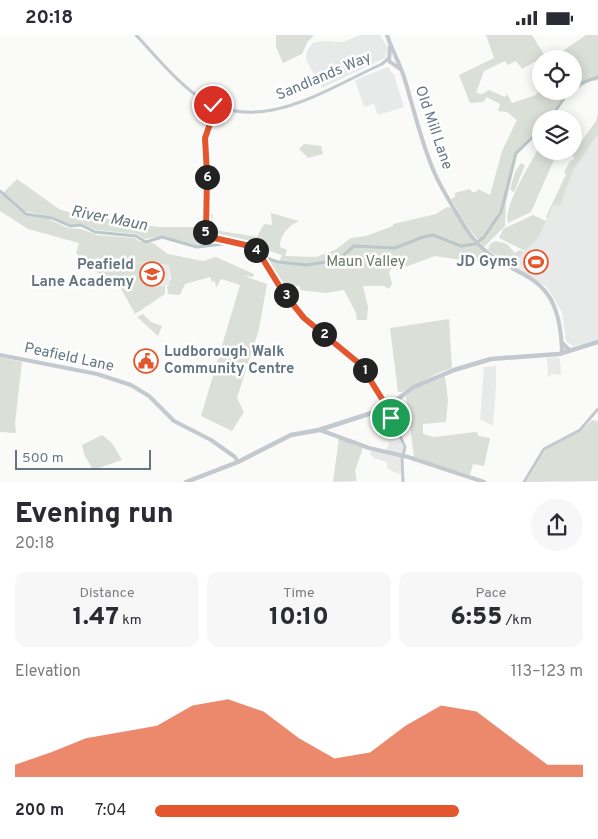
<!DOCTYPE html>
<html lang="en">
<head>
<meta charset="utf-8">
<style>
	body { margin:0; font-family:Overpass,sans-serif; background:#f7f7f7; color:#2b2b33; height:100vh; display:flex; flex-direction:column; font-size:19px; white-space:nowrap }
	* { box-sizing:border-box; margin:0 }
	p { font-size:16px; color:#7c7c81 }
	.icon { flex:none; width:28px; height:28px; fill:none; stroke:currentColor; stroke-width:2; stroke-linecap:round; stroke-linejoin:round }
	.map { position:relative; height:447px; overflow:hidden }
	.sheet { display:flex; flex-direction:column; background:#fff; flex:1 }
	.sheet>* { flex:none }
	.buttons { position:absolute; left:532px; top:15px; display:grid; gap:10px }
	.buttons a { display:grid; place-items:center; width:50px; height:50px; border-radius:50%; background:#fff; box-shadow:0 2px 12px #0003; font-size:25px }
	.scale { position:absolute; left:15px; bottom:12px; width:136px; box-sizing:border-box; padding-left:5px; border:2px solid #657683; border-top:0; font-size:14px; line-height:18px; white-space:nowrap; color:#657683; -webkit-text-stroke:4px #fff; paint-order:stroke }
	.pin { position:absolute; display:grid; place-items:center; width:42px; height:42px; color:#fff; margin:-21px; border:2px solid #fff; border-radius:50%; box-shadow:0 1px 5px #0007 }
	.km { position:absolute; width:25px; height:25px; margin:-12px; border-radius:50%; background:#222; color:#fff; font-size:14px; line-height:25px; text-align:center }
	.round { display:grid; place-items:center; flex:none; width:52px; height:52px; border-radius:26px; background:#f7f7f7 }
	.head { display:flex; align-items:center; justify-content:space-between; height:85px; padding:0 15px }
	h1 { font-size:28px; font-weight:800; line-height:38px }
	.stats { display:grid; grid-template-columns:repeat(3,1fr); gap:8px; height:85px; padding:5px 15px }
	.stats div { display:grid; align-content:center; border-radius:12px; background:#f7f7f7; text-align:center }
	.stats b { font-size:25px; font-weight:800 }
	.stats small { font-size:14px; font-weight:400 }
	.stats p { font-size:14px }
	.chart { height:140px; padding:10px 15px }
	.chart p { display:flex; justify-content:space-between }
	.chart svg { width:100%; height:90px; margin-top:5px; fill:#e4572e; opacity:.7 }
	ul { padding:0 15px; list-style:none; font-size:16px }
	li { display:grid; grid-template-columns:80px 60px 1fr; align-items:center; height:38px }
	li i { height:12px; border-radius:6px; background:#e4572e }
	.status { display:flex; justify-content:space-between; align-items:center; height:35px; padding:0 25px; background:#fff; direction:ltr }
	.status svg { height:14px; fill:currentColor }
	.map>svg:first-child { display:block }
</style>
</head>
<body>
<div class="status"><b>20:18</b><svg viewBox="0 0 49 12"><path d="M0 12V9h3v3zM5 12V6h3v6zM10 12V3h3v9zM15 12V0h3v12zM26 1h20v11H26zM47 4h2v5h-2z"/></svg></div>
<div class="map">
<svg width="598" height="447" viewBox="0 0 598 447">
	<rect width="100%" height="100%" fill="#fafaf8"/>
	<path fill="#e8e9e9" d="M360 0H380L388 13 385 23 322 53 306 25 307 16 313 8 323 6 343 7Z
		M388 32 394 40 404 72 378 80 374 69 364 72 355 45Z
		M598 99V305L573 311 566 306 562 277 547 252 511 230 538 203 553 170 560 171 574 134Z
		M125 226 169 230 170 250 151 252 145 245 124 238Z
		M556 322 560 324 561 340 551 339 548 343 547 323Z
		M496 331V352L493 391 480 384 484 332Z
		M400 405 404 415 400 427 401 438 398 439 387 433V427L373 423 370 418 371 415 385 418 389 408H396Z"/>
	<path fill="#dadfd7" d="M276 0H310L314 1 308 6 302 19 283 28 276 12Z
		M486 0H532L545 21 522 34 516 26 508 30 505 26 484 36 476 58 482 59 489 55 505 62 507 59 512 68 536 60 541 51V56H570L551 84H541V95L517 120 506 167 505 191 484 212 468 192 451 164 455 162V158L470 154 472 157H476L478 154 490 160 502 116 517 85 507 77 498 76 500 69 487 62 483 67 470 68 459 40 494 23Z
		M586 0H598V45L587 47 580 53 574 51V24H560L557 20Z
		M598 79V99L574 134 560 171 553 170 548 183 546 182 566 139 564 137 571 125H573L574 122 572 120 596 86Z
		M538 108H541L542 117 554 125 531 177 508 188C502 174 531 127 539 113Z
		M304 109 321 111 323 119 308 123 299 114Z
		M521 128 525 130 514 157 510 155 515 137Z
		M17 144 59 174 68 177 158 192H204L206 201 200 211 162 201 145 204 137 199 96 195 82 189 70 191 53 182 24 176 3 158Z
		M0 158 25 180 44 182 68 193 81 194 97 200 135 203 139 206 153 208 168 219 203 226 216 222 254 239 253 242 244 241 267 249 259 294 237 363 244 377 232 396 201 381 240 250 221 244 216 253 215 246 212 247 210 242 185 249 180 260 168 259 167 251 170 250 169 246 171 245 169 230 161 229 148 231 146 228 125 226 144 229 143 239 124 238 144 240 151 252 165 251V259L135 279 119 250 93 235 76 218 79 208 28 194 0 176Z
		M447 172 453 173 474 207 492 223 489 229 435 221 408 231 393 232 389 237 392 249 389 254 384 251H363L368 272 367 285H357L356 278 344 255 325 258 300 255V251L280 250 264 223 278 228 282 220 251 210 212 202 207 198V174L213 180 211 191 214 195 257 202 264 189 272 190 271 178 299 186C289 190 279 201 280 212L287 215 285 221 316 222 335 215 351 203 366 201 393 191V189L436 179Z
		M533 180 546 186 538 203 525 216 499 203 503 194Z
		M495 206 507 209 515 218 520 215 524 217 511 230 488 215 490 209Z
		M143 279 151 287 162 291 158 301 137 282Z
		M449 284 452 333 438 338 402 357H398L390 293Z
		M0 322 22 327 15 388 16 398 0 397Z
		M445 341 448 365 446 387 423 389V399L434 402 475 397 478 398V401L490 403 484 431 473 429 470 440 414 422 406 361 415 354Z
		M592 385 598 386V446L526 447 546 414 582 395Z
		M102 400 112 408 122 425 93 435 84 419 82 410Z
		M339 403 363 413 355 436 357 446 333 447Z"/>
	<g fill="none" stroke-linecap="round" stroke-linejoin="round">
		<path stroke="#bbc7cb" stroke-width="3" d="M574 51 598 42
			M550 84 569 56
			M0 156 26 179 52 183 70 191 81 190 95 197 136 201 146 207 162 202 197 212 231 208 247 212 258 220 278 227 307 230 338 225 354 211 395 213 423 202 433 200 461 211 475 209 484 202 501 177 516 118 541 94"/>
		<path stroke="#c3c9ce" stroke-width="3" d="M136 0C154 19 171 41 192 57 254 105 322 56 382 29L389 23
			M215 72 205 103 207 139 206 198 214 203 251 211 259 218 283 257 304 283 361 330 387 372 405 412 402 425 403 447
			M524 447 544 414 580 395 598 374"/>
		<path stroke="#c3c9ce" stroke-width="4" d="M387 0C392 15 399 27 404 42 414 74 421 108 435 139 443 157 455 175 465 192 504 254 560 220 562 318
			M390 11 389 26 400 34
			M0 320 97 339 131 350 149 361 174 386 211 405 235 422 238 427
			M320 395 369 413 408 422 484 447"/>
		<path stroke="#c3c9ce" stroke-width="4.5" d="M562 308 570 316
			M186 447 238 427 291 400 319 395 384 374 414 352 454 335 491 324 559 319 598 307"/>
	</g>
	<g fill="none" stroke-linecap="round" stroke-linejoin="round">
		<g stroke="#fff" stroke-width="10">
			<path id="route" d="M213 70 216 72 205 103 207 139 206 198 214 203 250 211 259 218 283 257 304 283 361 330 387 372 391 383"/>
		</g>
		<use href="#route" stroke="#e4572e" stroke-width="6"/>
	</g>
	<defs>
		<g id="stadium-ring" transform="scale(1.25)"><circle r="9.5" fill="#fff" stroke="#e4572e" stroke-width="1.5"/><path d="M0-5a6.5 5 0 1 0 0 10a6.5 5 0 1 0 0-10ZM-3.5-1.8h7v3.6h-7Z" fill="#e4572e"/></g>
		<g id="school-ring" transform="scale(1.25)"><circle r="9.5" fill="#fff" stroke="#e4572e" stroke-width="1.5"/><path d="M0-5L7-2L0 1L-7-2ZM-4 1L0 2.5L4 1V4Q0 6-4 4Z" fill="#e4572e"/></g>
		<g id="civic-ring" transform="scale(1.25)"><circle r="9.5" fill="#fff" stroke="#e4572e" stroke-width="1.5"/><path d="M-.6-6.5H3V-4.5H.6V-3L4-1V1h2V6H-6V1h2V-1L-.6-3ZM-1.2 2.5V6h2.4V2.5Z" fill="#e4572e"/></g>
	</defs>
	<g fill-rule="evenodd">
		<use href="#stadium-ring" x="536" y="227"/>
		<use href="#school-ring" x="152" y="239"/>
		<use href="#civic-ring" x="146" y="326"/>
	</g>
	<g text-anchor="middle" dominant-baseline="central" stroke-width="5" stroke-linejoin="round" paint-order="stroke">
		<g font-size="15" fill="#657683" stroke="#fff">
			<text transform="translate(324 42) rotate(-23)">Sandlands Way</text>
			<text transform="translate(433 93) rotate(71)">Old Mill Lane</text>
			<text transform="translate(69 323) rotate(12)">Peafield Lane</text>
		</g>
		<g font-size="15" fill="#687a64" stroke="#fff">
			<text x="366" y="227">Maun Valley</text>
		</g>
		<g font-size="15" font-weight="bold" fill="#657683" stroke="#fff" text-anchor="end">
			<text x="518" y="227">JD Gyms</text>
			<text x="134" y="230">Peafield<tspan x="134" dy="17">Lane Academy</tspan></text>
			<text x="164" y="317" text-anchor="start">Ludborough Walk<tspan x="164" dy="17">Community Centre</tspan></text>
		</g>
		<g font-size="16" font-style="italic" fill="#60757c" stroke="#fff">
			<text transform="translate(109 184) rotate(11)">River Maun</text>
		</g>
	</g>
</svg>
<div class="buttons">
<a><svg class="icon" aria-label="locate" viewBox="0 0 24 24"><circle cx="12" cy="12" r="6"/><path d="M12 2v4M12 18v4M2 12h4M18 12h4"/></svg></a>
<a><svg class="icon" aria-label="layers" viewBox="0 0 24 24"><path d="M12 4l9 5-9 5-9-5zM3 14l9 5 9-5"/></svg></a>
</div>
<div class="scale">500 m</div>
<div class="pin" style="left:391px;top:383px;background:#1e9e55"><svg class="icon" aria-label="arrive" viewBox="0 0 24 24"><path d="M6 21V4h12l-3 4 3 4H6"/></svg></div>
<div class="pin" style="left:213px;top:70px;background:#d93025"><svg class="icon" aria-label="check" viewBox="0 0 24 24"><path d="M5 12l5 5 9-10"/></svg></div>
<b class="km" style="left:365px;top:335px">1</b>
<b class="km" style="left:324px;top:299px">2</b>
<b class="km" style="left:286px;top:260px">3</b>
<b class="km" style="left:256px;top:215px">4</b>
<b class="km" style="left:205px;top:197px">5</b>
<b class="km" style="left:207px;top:142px">6</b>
</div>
<section class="sheet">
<div class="head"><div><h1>Evening run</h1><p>20:18</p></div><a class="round"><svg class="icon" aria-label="share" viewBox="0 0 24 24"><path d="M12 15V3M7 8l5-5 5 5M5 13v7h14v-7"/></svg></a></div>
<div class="stats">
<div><p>Distance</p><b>1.47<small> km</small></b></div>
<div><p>Time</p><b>10:10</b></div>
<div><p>Pace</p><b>6:55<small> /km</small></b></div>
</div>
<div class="chart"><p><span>Elevation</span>113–123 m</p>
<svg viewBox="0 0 160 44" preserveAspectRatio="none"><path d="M0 44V38L10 32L20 25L30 22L40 19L50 9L60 6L70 12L80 25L90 35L100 32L110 19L120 9L130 12L140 25L150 38L160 38V44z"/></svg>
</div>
<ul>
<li><b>200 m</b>7:04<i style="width:71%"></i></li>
</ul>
</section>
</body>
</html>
